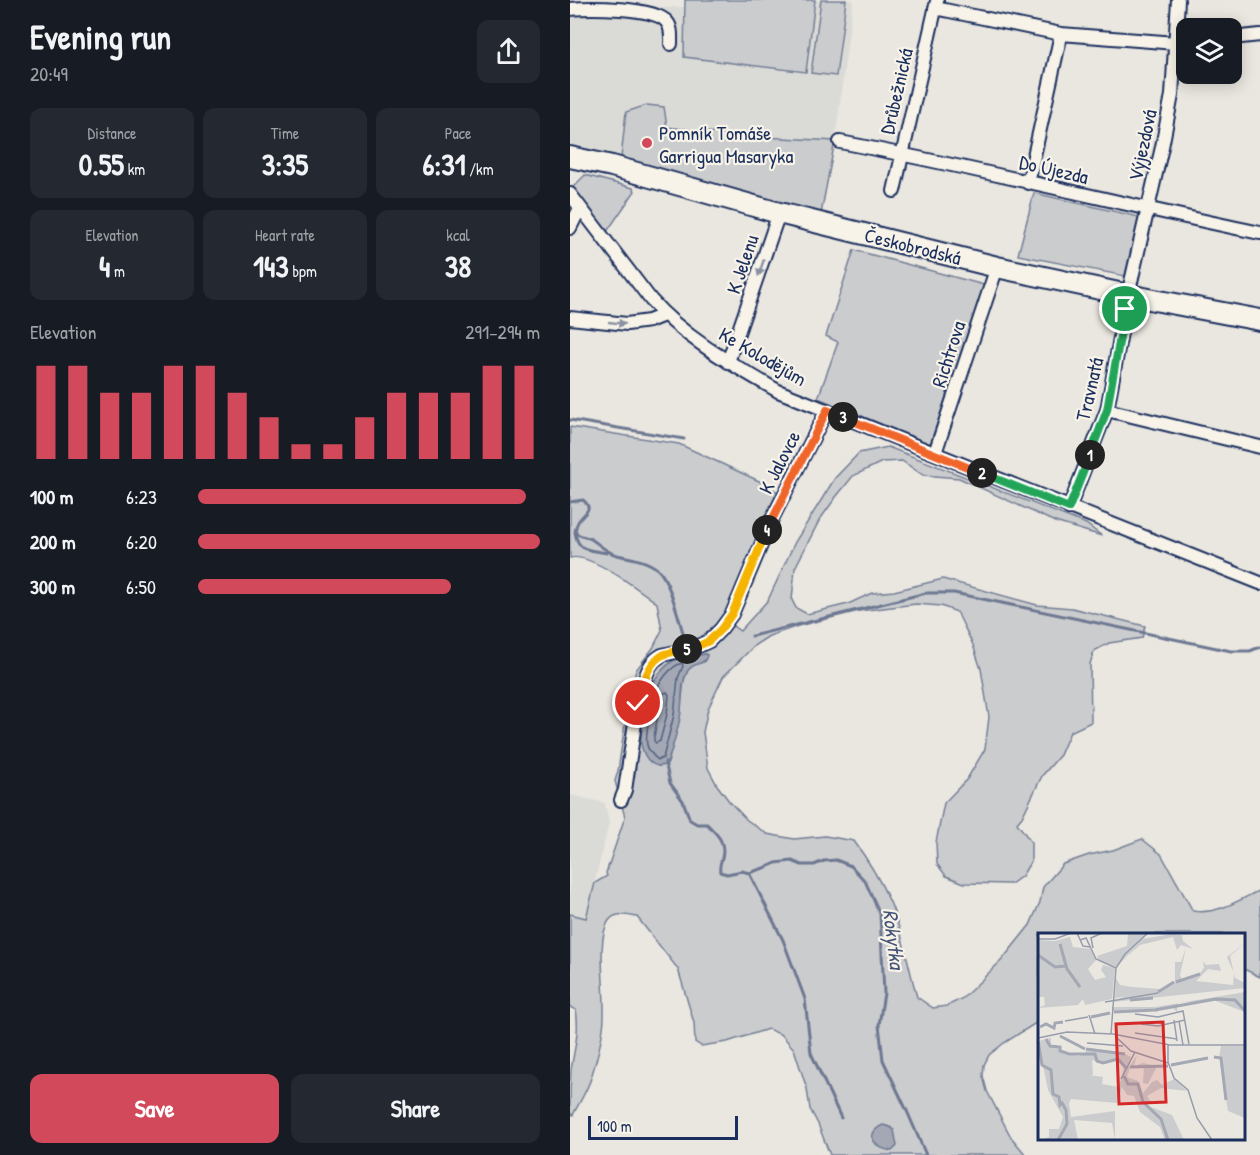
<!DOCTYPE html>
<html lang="en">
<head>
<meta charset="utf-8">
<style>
	body { margin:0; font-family:"Patrick Hand",sans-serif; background:#242831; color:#f1f3f6; height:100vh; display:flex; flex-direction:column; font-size:22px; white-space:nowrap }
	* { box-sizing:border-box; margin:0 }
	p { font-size:20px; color:#9ea1a6 }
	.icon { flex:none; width:33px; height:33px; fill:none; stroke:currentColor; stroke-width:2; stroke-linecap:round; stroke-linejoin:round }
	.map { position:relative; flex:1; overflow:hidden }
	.panel { display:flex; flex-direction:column; background:#171b24; width:570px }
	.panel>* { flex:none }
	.fabs { position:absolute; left:606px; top:18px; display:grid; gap:12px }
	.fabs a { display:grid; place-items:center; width:66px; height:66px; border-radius:12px; background:#171b24; box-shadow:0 3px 15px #0003; font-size:30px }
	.scale { position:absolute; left:18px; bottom:15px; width:150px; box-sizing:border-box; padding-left:6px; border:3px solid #1b2f5e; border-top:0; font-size:16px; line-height:21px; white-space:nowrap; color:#1b2f5e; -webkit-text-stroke:4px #f7f3e8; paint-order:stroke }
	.pin { position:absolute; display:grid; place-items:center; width:51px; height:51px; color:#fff; margin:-26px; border:3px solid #fff; border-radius:50%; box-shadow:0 2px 6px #0007 }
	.km { position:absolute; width:30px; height:30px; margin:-15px; border-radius:50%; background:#222; color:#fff; font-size:16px; line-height:30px; text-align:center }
	.round { display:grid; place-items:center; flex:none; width:63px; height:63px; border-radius:12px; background:#242831 }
	.summary { display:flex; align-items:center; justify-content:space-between; height:102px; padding:0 30px }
	h1 { font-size:33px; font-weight:700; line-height:45px }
	.metrics { display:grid; grid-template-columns:repeat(3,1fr); gap:9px; height:102px; padding:6px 30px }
	.metrics div { display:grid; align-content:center; border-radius:12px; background:#242831; text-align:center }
	.metrics b { font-size:30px; font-weight:700 }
	.metrics small { font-size:16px; font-weight:400 }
	.metrics p { font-size:16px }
	.chart { height:168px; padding:12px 30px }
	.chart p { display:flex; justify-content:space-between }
	.chart svg { width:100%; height:108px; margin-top:6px; stroke:#d1495b; stroke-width:6 }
	.action { display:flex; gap:12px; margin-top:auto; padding:12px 30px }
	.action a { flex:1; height:69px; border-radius:12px; background:#d1495b; color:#fff; font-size:24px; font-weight:700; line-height:69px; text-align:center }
	.action a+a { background:#242831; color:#f1f3f6 }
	ul { padding:0 30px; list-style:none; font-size:20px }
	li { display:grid; grid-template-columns:96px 72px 1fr; align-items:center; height:45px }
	li i { height:15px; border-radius:8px; background:#d1495b }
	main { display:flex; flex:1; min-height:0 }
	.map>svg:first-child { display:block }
</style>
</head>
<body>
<main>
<section class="panel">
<div class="summary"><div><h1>Evening run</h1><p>20:49</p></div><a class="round"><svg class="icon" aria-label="share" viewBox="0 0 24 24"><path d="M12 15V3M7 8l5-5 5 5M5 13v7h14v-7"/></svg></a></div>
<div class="metrics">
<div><p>Distance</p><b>0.55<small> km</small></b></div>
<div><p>Time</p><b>3:35</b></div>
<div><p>Pace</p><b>6:31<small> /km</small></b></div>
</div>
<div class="metrics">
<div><p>Elevation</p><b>4<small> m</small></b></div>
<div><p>Heart rate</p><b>143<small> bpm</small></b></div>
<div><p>kcal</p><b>38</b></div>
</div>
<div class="chart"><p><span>Elevation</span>291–294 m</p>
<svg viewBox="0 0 160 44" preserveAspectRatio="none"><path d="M5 44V6M15 44V6M25 44V17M35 44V17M45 44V6M55 44V6M65 44V17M75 44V27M85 44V38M95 44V38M105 44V27M115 44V17M125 44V17M135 44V17M145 44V6M155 44V6"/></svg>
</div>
<ul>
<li><b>100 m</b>6:23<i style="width:96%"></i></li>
<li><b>200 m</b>6:20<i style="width:100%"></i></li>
<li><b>300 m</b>6:50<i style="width:74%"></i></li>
</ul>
<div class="action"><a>Save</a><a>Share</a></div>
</section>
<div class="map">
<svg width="690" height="1155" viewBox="0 0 690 1155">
	<rect width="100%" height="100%" fill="#eae7e0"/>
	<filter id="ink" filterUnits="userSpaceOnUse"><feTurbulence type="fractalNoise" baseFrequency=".0167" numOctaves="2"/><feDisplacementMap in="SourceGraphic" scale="12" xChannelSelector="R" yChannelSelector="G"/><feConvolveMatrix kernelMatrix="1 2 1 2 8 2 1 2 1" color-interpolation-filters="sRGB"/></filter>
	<g filter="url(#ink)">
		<path fill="#dadad6" d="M0 0H36L95 8 114 7V57L235 72 245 0H283L265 141 161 135 97 127 56 112 51 158 0 147Z
			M0 795 35 803 39 823 16 918 0 914Z"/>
		<path fill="#cbcccd" stroke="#737e96" stroke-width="1.5" fill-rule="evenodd" d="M115 0H245L236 72 114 57Z
			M251 0H276L266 76 241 73Z
			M77 105 94 107 97 127 161 135 265 141 251 214 51 158 56 112Z
			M15 175 63 188 65 191 36 233 1 189Z
			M464 193 569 217 555 276 448 255Z
			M284 250 414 285 360 444 248 398 268 342 256 336Z
			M0 427 109 444 189 481 208 492 153 619 170 631 198 600 225 542 265 478 289 453 318 447 516 524 532 536 485 522 389 478 353 475 332 461 312 462 283 476 266 497 249 521 225 568 222 600 226 608 237 614 278 604 302 593 324 591 373 579 467 605 502 608 575 626 572 638 539 643 524 651 520 664 521 722 500 732 490 755 472 776 452 817 447 823 461 842V861L452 876 441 884 394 883 376 876 367 864 366 842 374 803 397 779 415 749 419 717 411 669 403 645 387 612 371 606 346 604 289 611 228 626 199 636 185 645 153 677 138 709 133 732 138 768 147 785 159 801 177 820 197 834 224 839 255 836 284 841C298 860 310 880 320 902 333 932 338 966 347 997L363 1008 377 1006 393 998 432 960 460 925 470 902 473 887 493 864 519 855 543 850 572 839 591 854 623 911C647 915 669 900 690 890V977L674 969V934H470L469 1021 434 1043 419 1055 414 1065 413 1076 417 1091 441 1137 456 1155H260L248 1124 240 1109 237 1089 224 1049 212 1035 198 1029 157 1042 131 1046 125 1042 124 1023 108 969 67 917C56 915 45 911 38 922 25 943 38 1001 33 1028 31 1044 26 1062 21 1078 17 1091 9 1103 3 1115L0 1113C0 1099 0 1084 1 1070 4 1050 10 1031 6 1010L0 1007V914L16 918 25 883 37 876 36 873 55 817 45 781 48 771 58 703 66 670 83 648 92 630 87 603C70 591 20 552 0 558ZM135 654 137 655 134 662 124 665 118 670 114 680 110 716 98 763 96 765 88 766 114 656H124Z"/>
		<path fill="#a3a8b4" stroke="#6d7892" stroke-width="1.5" d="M135 654 137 655C135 667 124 660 117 672 110 685 113 703 110 718 107 733 102 749 97 764L95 766 94 765C87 767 83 765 78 760 66 745 72 728 75 711 76 705 76 698 78 693 83 680 93 667 104 660 113 653 125 657 135 654Z
			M313 1125 320 1127 324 1130 327 1146 322 1151C305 1149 293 1134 313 1125Z"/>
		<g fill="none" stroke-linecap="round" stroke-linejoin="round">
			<path stroke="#515f80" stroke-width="1.5" d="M112 663 113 666 108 678 104 715 93 758 88 760C83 756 79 752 77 745 75 737 81 703 84 694 89 683 100 666 112 663Z
				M97 692 99 695 97 714 90 741 86 743 84 741V737L91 697 94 693Z"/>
			<path stroke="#6d7892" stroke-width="3" d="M0 420 114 439
				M0 502 13 500C25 510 13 513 8 522 6 525 6 528 5 532 10 537 15 536 21 539 29 544 35 551 44 554 60 559 80 559 91 573 102 588 111 627 117 647
				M5 532C8 553 20 549 37 553
				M182 636 356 593H384L661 651H680L690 647
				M95 762 100 783 113 801 120 820 127 824H137C147 835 156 841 152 858 150 864 149 866 150 872L157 874 172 871 179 873 197 867 206 863 222 861 232 865H244L254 861 266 860 281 866 295 881 310 914 314 993 309 1025 313 1060 337 1111 356 1155
				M179 873 213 940 235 999 241 1053 271 1118"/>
			<g stroke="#1b2f5e" stroke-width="16">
				<path id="street" d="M365 8 491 34 606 43 616 42
					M0 9C18 7 85 7 97 22 102 28 101 36 101 44
					M662 38 690 35
					M270 142C411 169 550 204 690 233
					M458 183 491 34
					M324 191 367 1
					M0 194 81 300C114 338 165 366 208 391L690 583
					M0 228 10 208
					M558 295 592 147 602 95 608 0
					M0 318 57 324 79 321 94 315
					M158 362 209 213
					M537 410 690 447
					M365 453 427 267
					M499 508 537 410 555 310
					M51 800 55 790 68 703 77 673 80 666 85 660 92 655 124 648 139 641 151 629 162 614 202 519 257 410"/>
			</g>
			<g stroke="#1b2f5e" stroke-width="24">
				<path id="primary" d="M0 157 42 166 209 213 427 267 558 295 690 320"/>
			</g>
			<use href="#street" stroke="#f7f3e8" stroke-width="12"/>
			<use href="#primary" stroke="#f7f3e8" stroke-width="20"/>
		</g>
		<defs><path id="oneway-solid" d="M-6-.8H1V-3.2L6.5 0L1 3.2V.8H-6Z" transform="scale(1.5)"/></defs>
		<g fill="#8991a3">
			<use href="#oneway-solid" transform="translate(191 268) rotate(109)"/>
			<use href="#oneway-solid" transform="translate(47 323) rotate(6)"/>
		</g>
	</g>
	<g fill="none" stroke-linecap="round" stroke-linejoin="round" filter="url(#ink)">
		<g stroke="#fff" stroke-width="12">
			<path id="split-1" d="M520 455 537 410 555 309"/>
		</g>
		<g stroke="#fff" stroke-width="12">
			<path id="split-2" d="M412 473 499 508 520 455"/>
		</g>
		<g stroke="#fff" stroke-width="12">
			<path id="split-3" d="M273 417 412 473"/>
		</g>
		<g stroke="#fff" stroke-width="12">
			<path id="split-4" d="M197 530 257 410 273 417"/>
		</g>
		<g stroke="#fff" stroke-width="12">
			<path id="split-5" d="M117 649 124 648 139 641 151 629 162 614 197 530"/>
		</g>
		<g stroke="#fff" stroke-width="12">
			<path id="split-6" d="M68 703C73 687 76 663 93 655 100 652 109 651 117 649"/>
		</g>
		<use href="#split-1" stroke="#22a559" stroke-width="8"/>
		<use href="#split-2" stroke="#22a559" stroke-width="8"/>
		<use href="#split-3" stroke="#f0652b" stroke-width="8"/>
		<use href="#split-4" stroke="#f0652b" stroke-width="8"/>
		<use href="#split-5" stroke="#f5b400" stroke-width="8"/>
		<use href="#split-6" stroke="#f5b400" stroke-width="8"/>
	</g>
	<circle fill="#d1495b" stroke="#f7f3e8" stroke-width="2" cx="77" cy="143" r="6"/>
	<g text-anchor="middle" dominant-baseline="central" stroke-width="4.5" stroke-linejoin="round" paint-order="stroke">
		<g font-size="20" fill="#1b2f5e" stroke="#f7f3e8">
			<text transform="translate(326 91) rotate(-77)">Drůbežnická</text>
			<text transform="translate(572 145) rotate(-78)">Výjezdová</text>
			<text transform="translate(484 169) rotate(13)">Do Újezda</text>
			<text transform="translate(343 246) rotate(14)">Českobrodská</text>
			<text transform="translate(172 264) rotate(-71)">K Jelenu</text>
			<text transform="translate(378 354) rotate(-72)">Richtrova</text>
			<text transform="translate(193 356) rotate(30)">Ke Kolodějům</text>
			<text transform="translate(519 389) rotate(-77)">Travnatá</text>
			<text transform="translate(209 462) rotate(-63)">K Jalovce</text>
		</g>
		<g font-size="20" fill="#1b2f5e" stroke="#f7f3e8" text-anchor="start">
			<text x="89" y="132">Pomník Tomáše<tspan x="89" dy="23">Garrigua Masaryka</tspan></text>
		</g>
		<g font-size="21" font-style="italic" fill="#445378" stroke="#f7f3e8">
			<text transform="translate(324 939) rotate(83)">Rokytka</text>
		</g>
	</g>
	<g transform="translate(468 933)">
		<rect width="207" height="207" fill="#eae7e0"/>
		<path d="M90 0H110L79 34 61 28 59 23 89 13ZM134 1 144 2 145 8 155 16 143 12 139 17 135 4 102 12 87 25 104 6ZM32 4 35 14 52 16 58 27 50 36 57 47 68 44 63 37 65 32 77 35 74 66 47 72 45 66 40 72 0 75 7 72 6 64H0V7L17 8ZM207 10 192 23 197 45 207 50V55L75 69 86 64 77 65 78 45 82 52 94 54 123 56 137 48V29H143L148 15 142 42 144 47 159 44 166 35 165 28 168 32 181 31 183 38 170 36 158 48 195 52 196 40 189 24ZM207 59V79L175 67 140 70 139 79 134 74 120 76 119 80 117 77 74 78V74H117ZM13 105V112L39 123 47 121 48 117 87 121 93 124 91 134 99 122 96 133 105 130 119 133 110 151 105 150 106 132 92 135 89 144 100 148 105 160 114 149 119 147 124 152 136 146 149 158 123 155 109 163 114 171H105L134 182 146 207H127L122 194 102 179 96 163 89 162 84 154 79 170 33 166 31 170 33 184 77 178V207L74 190 36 187 40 207H3L11 204V196H21L25 184 10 157 0 108ZM76 126 86 134 81 154 64 151 65 144 51 142H55L54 127 68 131ZM183 113H207V185L190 178 181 124Z" fill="#cbcccd" fill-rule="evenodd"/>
		<path fill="none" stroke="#a3a8b4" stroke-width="3" d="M22 11 29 36 42 54M0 22 17 34 28 33M138 49 162 41M120 59 136 49M92 67 115 65M76 79 117 77 178 66 197 67 207 78M53 84 72 80M2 94 8 91 16 95 17 90 25 89M22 103 47 116M8 106 12 113 22 114V118L31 121H57L59 128 65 130 80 126 88 135M0 108 4 132 13 137 15 161 21 164 22 172 24 170 28 177 29 191 20 207M48 116 87 121M176 124 183 125 188 167M133 132 170 125M92 134 130 133M86 143 90 151H100L105 169 123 186 130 207"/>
		<path fill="none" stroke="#979dac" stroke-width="1.5" d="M39 0 45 13 52 14M1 6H17L33 0M42 7 48 5 58 26 78 35M55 15 53 5 64 0M67 69 120 60M97 81 120 84 145 78 151 111M51 82 57 101M136 87 139 108M27 88 50 84M141 88 145 112M103 91 120 93 147 87M97 100 139 106M73 101 78 35 87 21 110 0M78 104 93 118 130 130M0 105 29 99 75 101 132 112H207M49 110 85 113M130 112V129L136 145 150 157 159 185 174 207M83 146 97 119"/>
		<path fill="#d62828" fill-opacity="0.15" stroke="#d62828" stroke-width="3" d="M125 89 128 169 81 171 78 91Z"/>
		<rect width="207" height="207" fill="none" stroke="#1b2f5e" stroke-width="3"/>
	</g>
</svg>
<div class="fabs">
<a><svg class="icon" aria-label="layers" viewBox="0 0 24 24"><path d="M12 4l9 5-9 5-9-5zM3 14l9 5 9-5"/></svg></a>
</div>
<div class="scale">100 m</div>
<div class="pin" style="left:555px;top:309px;background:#1e9e55"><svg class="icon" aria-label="arrive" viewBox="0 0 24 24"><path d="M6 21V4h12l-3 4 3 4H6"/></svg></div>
<div class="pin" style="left:68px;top:703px;background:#d93025"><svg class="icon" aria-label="check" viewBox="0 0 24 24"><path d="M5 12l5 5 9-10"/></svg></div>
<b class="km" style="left:520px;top:455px">1</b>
<b class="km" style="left:412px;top:473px">2</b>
<b class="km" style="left:273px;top:417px">3</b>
<b class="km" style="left:197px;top:530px">4</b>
<b class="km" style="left:117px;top:649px">5</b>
</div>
</main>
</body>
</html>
